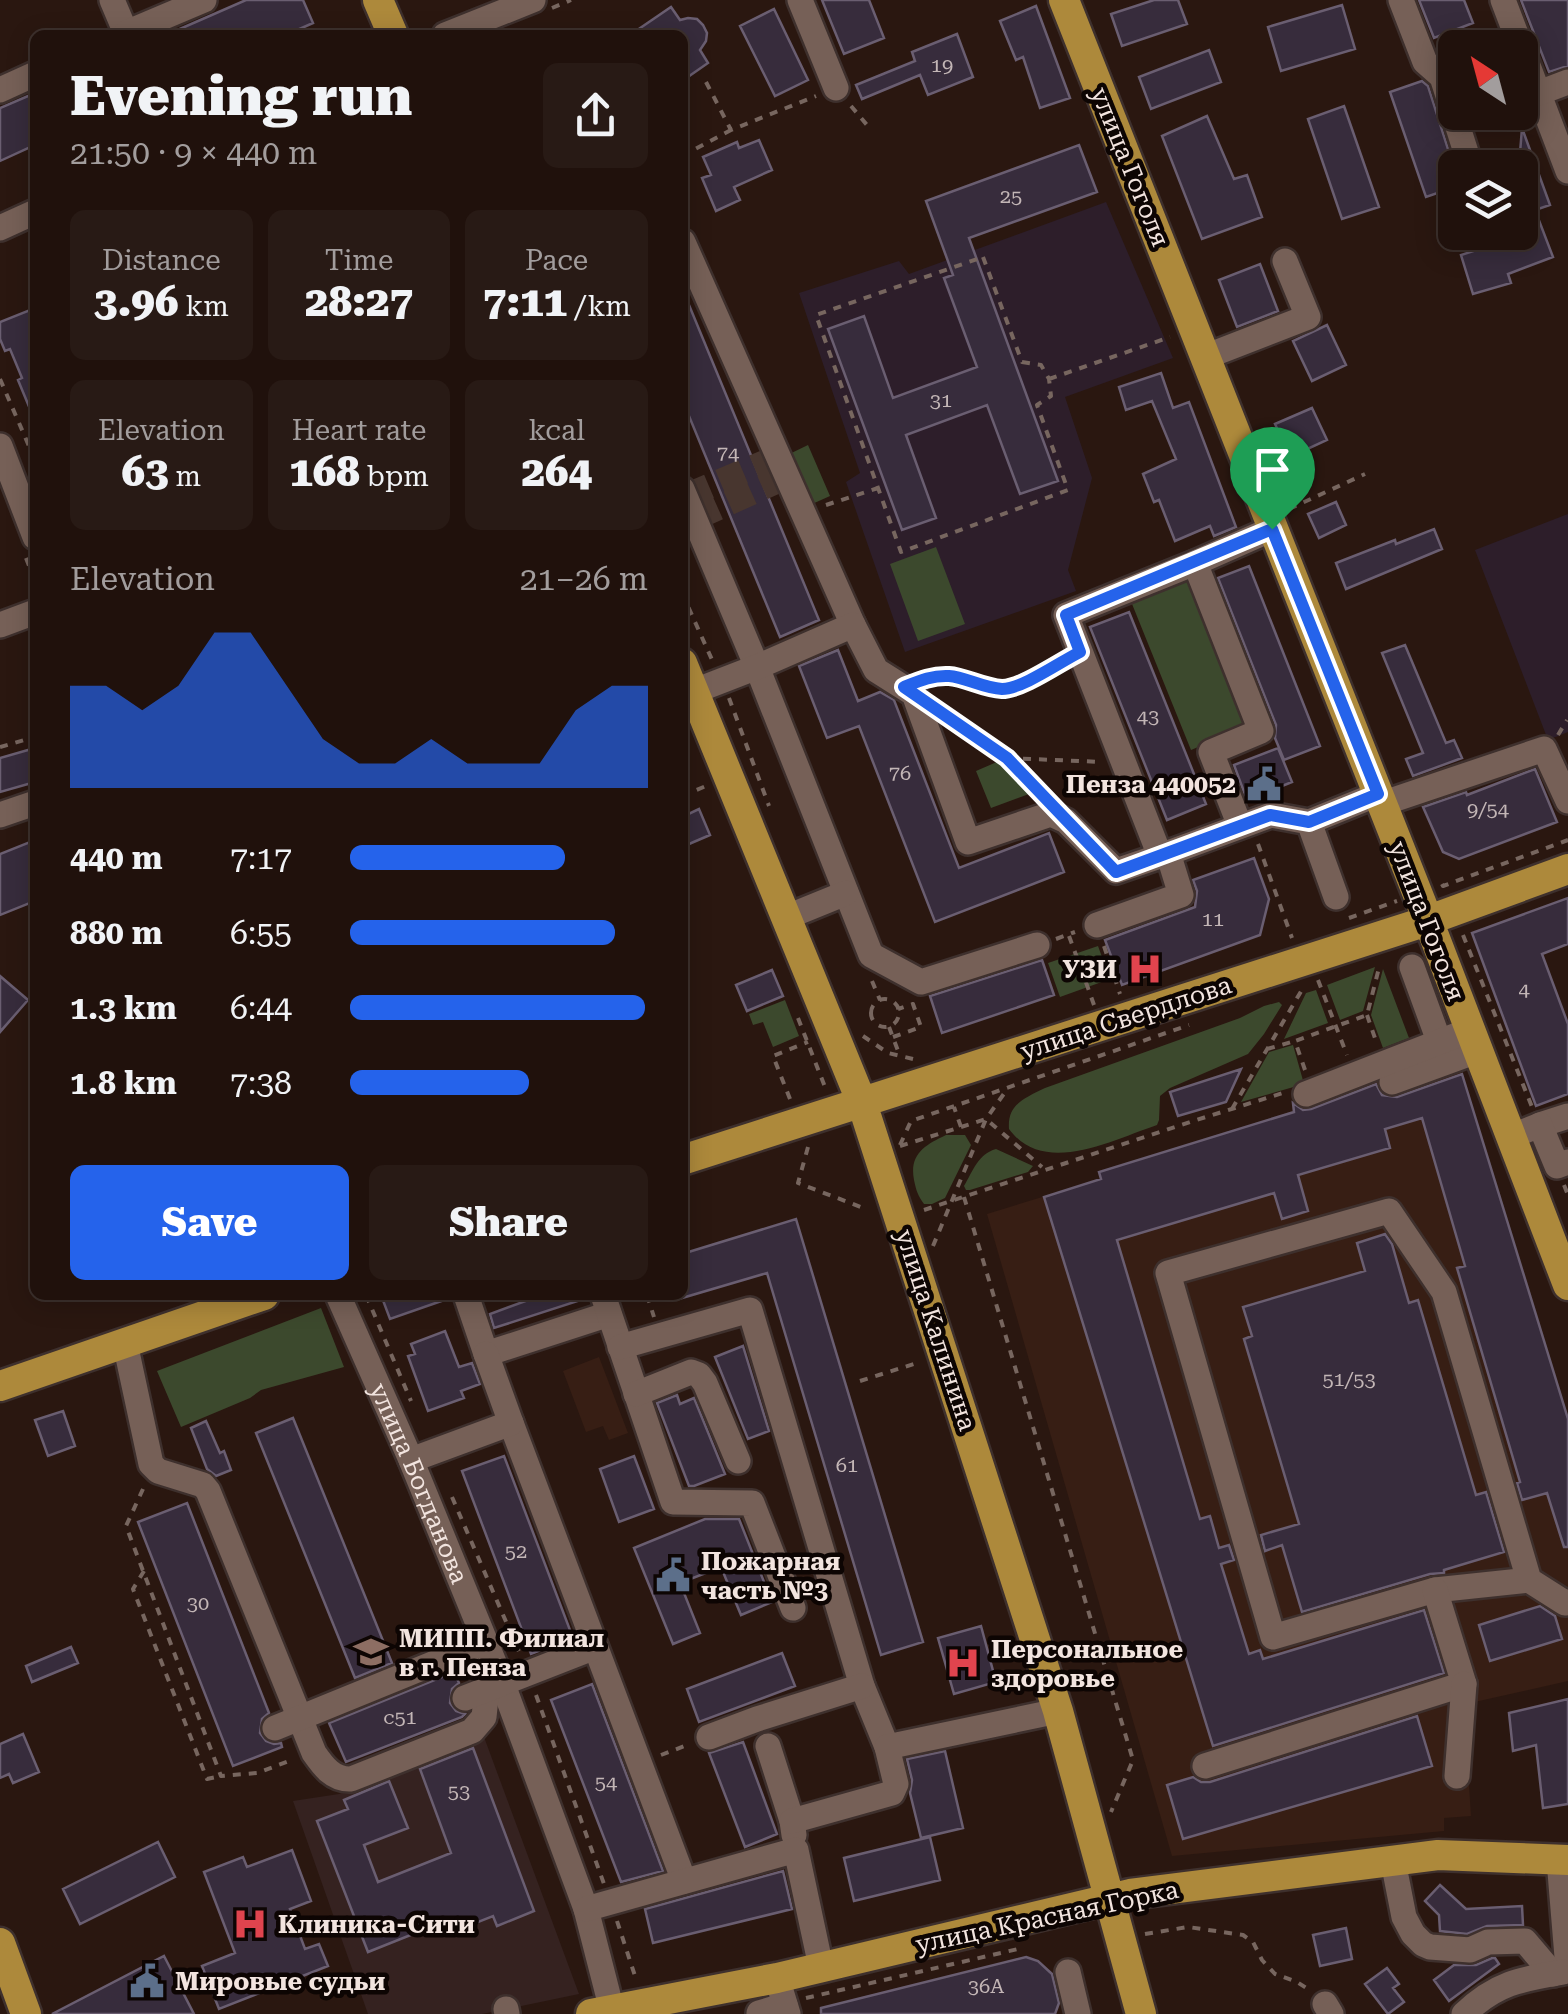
<!DOCTYPE html>
<html lang="en">
<head>
<meta charset="utf-8">
<style>
	body { margin:0; font-family:"Roboto Serif",serif; background:#281a15; color:#f1f3f6; height:100vh; display:flex; flex-direction:column; font-size:38px; white-space:nowrap }
	* { box-sizing:border-box; margin:0 }
	p { font-size:32px; color:#a29d9d }
	.icon { flex:none; width:55px; height:55px; fill:none; stroke:currentColor; stroke-width:2; stroke-linecap:round; stroke-linejoin:round }
	.map { position:relative; flex:1; overflow:hidden }
	.side { position:absolute; left:30px; top:30px; width:658px; height:1270px; display:flex; flex-direction:column; background:#20110c; border-radius:15px; box-shadow:0 5px 25px #0003,0 0 0 2px #3d312d }
	.side>* { flex:none }
	.needle { width:65px; rotate:324deg }
	.controls { position:absolute; left:1438px; top:30px; display:grid; gap:20px }
	.controls a { display:grid; place-items:center; width:100px; height:100px; border-radius:15px; background:#20110c; box-shadow:0 5px 25px #0003,0 0 0 2px #3d312d; font-size:50px }
	.pin { position:absolute; display:grid; place-items:center; width:85px; height:85px; color:#fff; margin:-102px -42px; border-radius:50% 50% 50% 0; rotate:-45deg; box-shadow:0 0 10px #0007 }
	.pin .icon { rotate:45deg }
	.round { display:grid; place-items:center; flex:none; width:105px; height:105px; border-radius:15px; background:#281a15 }
	.overview { display:flex; align-items:center; justify-content:space-between; height:170px; padding:0 40px }
	h1 { font-size:55px; font-weight:800; line-height:75px }
	.metrics { display:grid; grid-template-columns:repeat(3,1fr); gap:15px; height:170px; padding:10px 40px }
	.metrics div { display:grid; align-content:center; border-radius:15px; background:#281a15; text-align:center }
	.metrics b { font-size:42px; font-weight:800 }
	.metrics small { font-size:28px; font-weight:400 }
	.metrics p { font-size:28px }
	.chart { height:280px; padding:20px 40px }
	.chart p { display:flex; justify-content:space-between }
	.chart svg { width:100%; height:180px; margin-top:10px; fill:#2563eb; opacity:.7 }
	.primary-button { display:flex; gap:20px; margin-top:auto; padding:20px 40px }
	.primary-button a { flex:1; height:115px; border-radius:15px; background:#2563eb; color:#fff; font-size:40px; font-weight:800; line-height:115px; text-align:center }
	.primary-button a+a { background:#281a15; color:#f1f3f6 }
	ul { padding:0 40px; list-style:none; font-size:32px }
	li { display:grid; grid-template-columns:160px 120px 1fr; align-items:center; height:75px }
	li i { height:25px; border-radius:12px; background:#2563eb }
	.map>svg:first-child { display:block }
</style>
</head>
<body>
<div class="map">
<svg width="1568" height="2014" viewBox="0 0 1568 2014">
	<rect width="100%" height="100%" fill="#2a1710"/>
	<path fill="#371e14" d="M1459 1064 1568 1419V1681L1470 1703 1467 1755 1471 1816 1444 1818V1831L1172 1856 987 1214 1101 1179 1099 1172 1294 1112 1292 1103 1394 1070Z
		M599 1357 628 1433 609 1440 603 1426 586 1432 563 1371Z"/>
	<path fill="#2d1e2a" d="M1106 202 1173 358 1065 397 1092 478 1068 570 1076 591 905 652 846 482 860 473 799 293 899 261 909 274Z
		M1568 514V732L1548 740 1475 550Z"/>
	<path fill="#352220" d="M484 1737 579 1994 482 2014H368L293 1801 339 1794Z"/>
	<path fill="#3c492d" d="M808 445 830 496 801 509 779 459Z
		M936 547 965 624 918 641 890 564Z
		M1189 569 1249 726 1191 750 1128 594Z
		M1013 755 1029 794 991 808 976 771Z
		M1098 946 1110 979 1060 997 1048 963Z
		M1375 967 1363 1011 1340 1020 1327 985Z
		M1383 969 1409 1038 1383 1048 1371 1015Z
		M1316 990 1328 1023 1284 1039 1306 993Z
		M785 1000 799 1036 773 1047 763 1022 753 1025 749 1014Z
		M1279 1002 1282 1005 1264 1034 1248 1054 1170 1088 1160 1096 1159 1120 1157 1125C1112 1140 1044 1177 1009 1129 1007 1104 1025 1098 1045 1088L1240 1018 1264 1006Z
		M1293 1045 1304 1084 1241 1102 1269 1052Z
		M946 1135H965L971 1145 945 1198 932 1204H924C918 1196 916 1190 914 1180 909 1154 925 1145 946 1135Z
		M996 1149 1033 1166 1028 1172 970 1190H966L964 1186C973 1171 978 1154 996 1149Z
		M321 1308 344 1367 261 1390 250 1398 181 1427 157 1371Z"/>
	<path fill="#372c3c" stroke="#6a5e71" stroke-width="2.5" d="M246 0H303L313 23 286 35H166Z
		M822 0H869L884 38 844 54Z
		M1154 0H1178L1187 24 1122 46 1111 14Z
		M1419 0H1464L1473 23 1434 38Z
		M1521 0H1568V66L1549 72Z
		M1342 5 1355 49 1281 71 1268 27Z
		M1036 6 1070 98 1040 108 1023 57 1016 60 1000 21Z
		M671 7 680 20 688 18 697 19 703 25 707 33 706 41 700 50 708 63 682 81V35H630Z
		M774 9 808 80 775 96 740 26Z
		M957 34 973 77 928 95 920 75 862 99 856 85 915 61 912 52Z
		M1209 50 1221 82 1151 109 1139 77Z
		M1422 81 1428 86 1455 171V187L1426 197 1390 92Z
		M35 93V145L0 161V108Z
		M1344 106 1379 207 1342 219 1308 119Z
		M1207 116 1234 179 1247 175 1262 217 1202 239 1162 136Z
		M1522 128 1550 205 1535 210 1553 257 1508 274 1511 283 1473 294 1461 255 1520 236V168H1487V166L1520 153Z
		M759 140 772 170 734 187 740 200 716 211 702 178 711 175 703 157 737 142 739 148Z
		M1079 145 1097 192 969 238 1058 481 1020 494 987 405 906 435 936 518 902 530 828 329 864 316 893 398 977 367 944 278 953 275 926 201Z
		M1260 264 1278 311 1237 327 1219 280Z
		M682 288 819 620 780 637 682 399Z
		M35 308V421L18 380 22 378 10 349 5 351 0 339V322Z
		M1327 325 1346 365 1312 381 1293 341Z
		M1161 373 1173 408 1189 402 1236 527 1214 536 1210 526 1175 541 1159 500 1154 502 1143 474 1176 459 1152 401 1126 410 1119 387Z
		M1312 408 1327 440 1290 457 1275 424Z
		M1336 502 1346 525 1319 538 1308 514Z
		M1434 529 1442 549 1346 589 1336 563 1395 540 1396 544Z
		M1249 566 1320 746 1284 760 1275 738 1276 725 1218 578Z
		M1129 612 1206 804 1167 820 1090 627Z
		M1405 645 1446 743 1454 740 1462 758 1413 776 1406 759 1423 753 1382 653Z
		M838 650 858 701 880 692 894 700 959 868 1049 833 1064 872 935 922 859 726 827 738 799 666Z
		M35 748V782L0 792V758Z
		M1278 748 1292 782 1247 800 1234 765Z
		M1535 769 1557 822 1459 859 1443 852 1423 807 1466 792 1467 795Z
		M699 809 710 835 682 847V817Z
		M35 840V901L0 915V854Z
		M1254 858 1269 899 1260 935 1122 985 1105 940 1195 907 1197 891 1193 880Z
		M1568 898V944L1542 954 1568 1024V1094L1536 1106 1472 933Z
		M1042 960 1054 995 942 1033 930 996Z
		M772 970 783 996 747 1011 736 985Z
		M0 976 28 1000 0 1032Z
		M1241 1069 1226 1102 1178 1116 1170 1092Z
		M1462 1074 1568 1419V1547H1564L1547 1493 1522 1500 1517 1483 1520 1482 1457 1268 1465 1266 1422 1118 1385 1129 1390 1148 1298 1175 1308 1211 1282 1219 1274 1193 1117 1240 1200 1519 1210 1516 1219 1548 1229 1545 1234 1560 1221 1564 1249 1654 1260 1650 1263 1659 1424 1610 1444 1673 1213 1746 1044 1197 1101 1179 1099 1172 1294 1112 1293 1103 1303 1110 1311 1109 1376 1084 1382 1095 1397 1097Z
		M796 1219 923 1642 881 1655 767 1273 682 1298V1254Z
		M1385 1234 1392 1244 1409 1303 1418 1300 1476 1495 1486 1492 1504 1552 1444 1570V1573L1430 1574 1302 1612 1282 1545 1265 1551 1261 1535 1299 1524 1244 1339 1252 1336 1243 1307 1365 1271 1357 1243Z
		M381 1295H450V1298L390 1319Z
		M542 1295H586L587 1298 494 1328 490 1314Z
		M445 1331 459 1367 472 1363 480 1384 461 1391 464 1398 428 1411 408 1356 415 1354 411 1344Z
		M743 1346 769 1431 748 1439 715 1357Z
		M677 1395 680 1404 694 1398 725 1474 694 1486H689L657 1403Z
		M63 1411 75 1446 48 1456 35 1420Z
		M293 1418 392 1663 355 1678 256 1433Z
		M206 1421 220 1453 224 1451 231 1470 216 1476 207 1469 191 1428Z
		M504 1456 573 1638 531 1654 462 1471Z
		M634 1456 654 1509 619 1522 600 1469Z
		M187 1503 269 1713 262 1719 260 1733 266 1741 274 1744 281 1743 282 1747 233 1766 138 1522Z
		M705 1519H739L772 1602 741 1615 721 1567 680 1583 700 1633 673 1644 634 1548Z
		M1540 1606 1555 1616 1562 1639 1490 1661 1479 1625Z
		M981 1626 996 1682 954 1694 938 1638Z
		M71 1647 78 1663 32 1682 26 1666Z
		M782 1653 795 1686 699 1722 687 1689Z
		M454 1672 459 1683 452 1689 450 1703 456 1711 465 1714 462 1717 346 1762 329 1723Z
		M592 1684 663 1871 621 1882 551 1700Z
		M1568 1699V1804L1543 1808 1536 1745 1513 1751 1509 1713Z
		M1417 1716 1432 1766 1183 1839 1167 1785 1193 1777 1201 1782H1210Z
		M23 1734 39 1772 13 1783 9 1774 0 1778V1744Z
		M743 1742 777 1834 745 1847 709 1753Z
		M473 1748 534 1911 497 1926 493 1916 458 1930 453 1918 368 1952 317 1821 348 1809 344 1800 389 1781 408 1828 364 1845 378 1882 451 1853 420 1769Z
		M945 1751 963 1828 921 1838 910 1793 912 1780 907 1759Z
		M930 1837 940 1880 854 1901 844 1858Z
		M158 1842 175 1877 80 1924 63 1889Z
		M292 1850 311 1901 290 1909 305 1949 319 1944 328 1966 219 2009 202 1966 235 1953 204 1872 243 1857 247 1867Z
		M783 1871 792 1909 653 1943 645 1909Z
		M1440 1885 1466 1909 1522 1906 1523 1925 1487 1926 1467 1934 1440 1931 1439 1915 1425 1901Z
		M1346 1928 1352 1959 1320 1966 1313 1935Z
		M164 1956 194 2014H52Z
		M1026 1957 1038 1961 1052 1974 1059 2003 1055 2014H821V2008Z
		M1492 1958H1495L1499 1964 1449 2001 1434 1980 1454 1965H1476Z
		M1387 1968 1399 1984 1393 1988 1404 2002 1388 2014 1365 1984Z"/>
	<g fill="none" stroke-linecap="round" stroke-linejoin="round">
		<path stroke="#48362f" stroke-width="25" stroke-dasharray="25 12" stroke-linecap="butt" d="M686 496 778 457
			M695 518 786 477"/>
		<g stroke="#3e302d" stroke-width="30">
			<g id="minor">
				<path d="M112 0 126 33 121 35"/>
				<path d="M800 0 836 88"/>
				<path d="M1401 0 1425 62 1442 77 1471 168"/>
				<path d="M1503 0 1568 171"/>
				<path d="M127 35 126 33 204 0"/>
				<path d="M445 35 533 0"/>
				<path d="M0 90 35 74"/>
				<path d="M1520 100 1568 82"/>
				<path d="M1457 123 1486 112"/>
				<path d="M0 228 35 212"/>
				<path d="M683 242 853 625"/>
				<path d="M1205 357 1308 317 1285 261"/>
				<path d="M0 446 35 537"/>
				<path d="M682 489 757 667 871 955 921 982 1037 945"/>
				<path d="M1195 563 1066 615 1160 856 1271 815 1309 822 1378 794"/>
				<path d="M0 625 35 612"/>
				<path d="M695 691 757 667 853 625 876 670 914 694 968 842 1051 814 1066 821 1116 871 1160 856"/>
				<path d="M1381 804 1544 749 1568 801"/>
				<path d="M0 815 35 803"/>
				<path d="M1309 822 1336 897"/>
				<path d="M1240 826 1211 752 1261 731 1195 563 1272 529"/>
				<path d="M787 917 846 893"/>
				<path d="M1097 925 1181 895 1168 853"/>
				<path d="M1412 967 1439 1041"/>
				<path d="M1392 1082 1477 1051"/>
				<path d="M1306 1094 1470 1030"/>
				<path d="M1540 1125 1568 1116"/>
				<path d="M1510 1137 1540 1125 1557 1166 1568 1162"/>
				<path id="s1" d="M338 1295 411 1460 502 1682 586 1909 613 2014"/>
				<path d="M466 1295 486 1354 609 1314"/>
				<path d="M603 1295 673 1502 752 1503 793 1608"/>
				<path d="M125 1343 151 1464 158 1471 203 1485 208 1491 314 1753C323 1766 333 1780 351 1779L472 1731 484 1717 487 1688"/>
				<path d="M620 1347 750 1310 862 1686 887 1747"/>
				<path d="M636 1394 691 1372 699 1375 705 1383 738 1461"/>
				<path d="M511 1423 684 1881"/>
				<path d="M411 1460 511 1423 486 1354"/>
				<path d="M1529 1580 1444 1292 1389 1211 1168 1273 1273 1637 1435 1590 1529 1580 1565 1603 1568 1602"/>
				<path d="M465 1698 595 1647"/>
				<path d="M275 1728 486 1642"/>
				<path d="M709 1737 757 1719 862 1686"/>
				<path d="M768 1746 792 1821 794 1835"/>
				<path d="M1205 1766 1464 1684 1435 1590"/>
				<path d="M1457 1776 1464 1684"/>
				<path d="M792 1821 892 1793 896 1784 887 1747 1058 1711"/>
				<path d="M1559 1860 1568 1969"/>
				<path d="M1393 1861 1404 1917 1413 1934 1423 1944 1430 1947 1470 1950 1488 1942 1525 1941 1553 1974"/>
				<path d="M586 1909 796 1850 821 1967"/>
				<path d="M1068 1972 1078 2014"/>
				<path d="M777 1978 788 2014"/>
				<path d="M1325 2004 1331 2014"/>
				<path d="M506 2009 507 2014"/>
				<path d="M759 2013 785 2005"/>
				<path d="M1464 2014C1496 1983 1521 1979 1563 1972"/>
			</g>
		</g>
		<g stroke="#3e302d" stroke-width="35">
			<path id="major" d="M378 0 393 35
				M1064 0 1428 920 1568 1285
				M682 663 862 1103 1058 1711 1141 2014
				M682 1160 1418 924 1568 869
				M0 1386 264 1295
				M0 1943 26 2014
				M591 2014 777 1978 1130 1894 1438 1855 1568 1860"/>
		</g>
		<path stroke="#77665f" stroke-width="4" stroke-dasharray="8 8" stroke-linecap="butt" d="M552 8 571 0
			M706 82 731 130 816 96
			M851 106 867 125
			M682 156 731 130
			M983 257 1022 362 1041 365 1049 379 1051 396 1037 405 1068 490 901 552 816 315Z
			M0 379 35 460
			M1049 379 1170 337
			M826 505 878 488
			M1289 509 1365 474
			M26 558 35 581
			M682 593 713 662
			M927 678 952 676 972 684 1003 689 1019 686 1063 660
			M729 698 769 806
			M946 716 1007 758 1043 795
			M1558 735 1567 720
			M0 747 35 737
			M1007 758 1102 762
			M682 796 706 786
			M1258 844 1292 938
			M1442 884 1443 886 1568 840
			M1349 918 1397 901
			M1463 935 1532 1107
			M1069 936 1083 974
			M1056 939 1075 932
			M1104 946 1120 994
			M1318 980 1347 1055
			M872 981 880 1000
			M871 1013a14 14 0 1 1 28 0a14 14 0 1 1-28 0Z
			M1094 1005 1083 974 1108 965
			M1367 1015 1377 1044
			M798 1018 825 1087
			M889 1027 900 1056
			M863 1036 888 1053 913 1059
			M893 1037 921 1027 913 1004 898 1009
			M1267 1049 1295 1041
			M1305 1070 1295 1041 1367 1015 1380 964
			M790 1099 773 1056 808 1042
			M1232 1109 1303 988
			M961 1127 986 1119 1042 1167
			M900 1145 911 1121 1189 1025
			M900 1146 961 1127 954 1107
			M808 1147 798 1183 866 1209
			M1564 1185 1568 1195
			M964 1197 1133 1760 1111 1812
			M924 1210 1190 1122 1286 1092
			M933 1246 986 1119 1008 1088
			M366 1295 411 1401
			M647 1295 654 1317
			M860 1381 917 1363
			M143 1489 126 1526 221 1776 257 1773 292 1760
			M452 1497 520 1654
			M144 1571 133 1589 207 1779 221 1776
			M536 1695 604 1884
			M661 1755 690 1744
			M617 1921 636 1979
			M1145 1934 1188 1927 1243 1935 1253 1942 1262 1960 1275 1974 1297 1982 1311 1991
			M806 1998 1018 1949"/>
		<use href="#minor" stroke="#766057" stroke-width="25"/>
		<use href="#major" stroke="#ad893b" stroke-width="30"/>
	</g>
	<g fill="none" stroke-linecap="round" stroke-linejoin="round">
		<g stroke="#fff" stroke-width="20">
			<path id="route" d="M1272 529 1378 794 1309 822 1270 815 1116 872 1007 758 904 687C919 681 933 675 949 676 965 677 983 688 1002 689 1022 689 1060 662 1080 652L1066 615Z"/>
		</g>
		<use href="#route" stroke="#2563eb" stroke-width="12"/>
	</g>
	<defs>
		<g id="civic-bare" transform="scale(2.7)"><path d="M-.6-6.5H3V-4.5H.6V-3L4-1V1h2V6H-6V1h2V-1L-.6-3ZM-1.2 2.5V6h2.4V2.5Z" fill="#5c6f8a" stroke="#0d0503" stroke-width="2.5" paint-order="stroke"/></g>
		<g id="hospital-bare" transform="scale(2.7)"><path d="M-5-5h3v3.5h4V-5h3V5h-3V1.5h-4V5h-3Z" fill="#e0444e" stroke="#0d0503" stroke-width="2.5" paint-order="stroke"/></g>
		<g id="university-bare" transform="scale(2.7)"><path d="M0-5L7-2L0 1L-7-2ZM-4 1L0 2.5L4 1V4Q0 6-4 4Z" fill="#8d6e63" stroke="#0d0503" stroke-width="2.5" paint-order="stroke"/></g>
	</defs>
	<g fill-rule="evenodd">
		<use href="#civic-bare" x="1264" y="784"/>
		<use href="#hospital-bare" x="1145" y="969"/>
		<use href="#civic-bare" x="673" y="1575"/>
		<use href="#university-bare" x="371" y="1652"/>
		<use href="#hospital-bare" x="963" y="1663"/>
		<use href="#hospital-bare" x="250" y="1924"/>
		<use href="#civic-bare" x="147" y="1981"/>
	</g>
	<g text-anchor="middle" dominant-baseline="central" stroke-width="9" stroke-linejoin="round" paint-order="stroke">
		<g font-size="20" fill="#c3b6b6">
			<text x="942" y="65">19</text>
			<text x="1011" y="196">25</text>
			<text x="941" y="400">31</text>
			<text x="728" y="453">74</text>
			<text x="1148" y="716">43</text>
			<text x="900" y="773">76</text>
			<text x="1488" y="809">9/54</text>
			<text x="1213" y="919">11</text>
			<text x="1524" y="989">4</text>
			<text x="1349" y="1379">51/53</text>
			<text x="847" y="1465">61</text>
			<text x="516" y="1551">52</text>
			<text x="198" y="1603">30</text>
			<text x="400" y="1717">с51</text>
			<text x="606" y="1782">54</text>
			<text x="459" y="1791">53</text>
			<text x="986" y="1986">36А</text>
		</g>
		<g font-size="25" fill="#f2e4df" stroke="#0d0503">
			<text transform="translate(1130 167) rotate(68)">улица Гоголя</text>
			<text transform="translate(1427 921) rotate(69)">улица Гоголя</text>
			<text transform="translate(1126 1018) rotate(-18)">улица Свердлова</text>
			<text transform="translate(936 1330) rotate(72)">улица Калинина</text>
			<text stroke="none"><textPath href="#s1" startOffset="205">улица Богданова</textPath></text>
			<text transform="translate(1047 1917) rotate(-12)">улица Красная Горка</text>
		</g>
		<g font-size="25" font-weight="bold" fill="#f2e4df" stroke="#0d0503" text-anchor="start">
			<text x="1236" y="784" text-anchor="end">Пенза 440052</text>
			<text x="1117" y="969" text-anchor="end">УЗИ</text>
			<text x="701" y="1561">Пожарная<tspan x="701" dy="29">часть №3</tspan></text>
			<text x="399" y="1638">МИПП. Филиал<tspan x="399" dy="29">в г. Пенза</tspan></text>
			<text x="991" y="1649">Персональное<tspan x="991" dy="29">здоровье</tspan></text>
			<text x="278" y="1924">Клиника-Сити</text>
			<text x="175" y="1981">Мировые судьи</text>
		</g>
	</g>
</svg>
<div class="controls">
<a><svg class="needle" viewBox="-14 -14 28 28"><path d="M0-13l5 13h-10z" fill="#e53935"/><path d="M0 13l5-13h-10z" fill="#a29d9d"/></svg></a>
<a><svg class="icon" aria-label="layers" viewBox="0 0 24 24"><path d="M12 4l9 5-9 5-9-5zM3 14l9 5 9-5"/></svg></a>
</div>
<div class="pin" style="left:1272px;top:529px;background:#1e9e55"><svg class="icon" aria-label="arrive" viewBox="0 0 24 24"><path d="M6 21V4h12l-3 4 3 4H6"/></svg></div>
<section class="side">
<div class="overview"><div><h1>Evening run</h1><p>21:50 · 9 × 440 m</p></div><a class="round"><svg class="icon" aria-label="share" viewBox="0 0 24 24"><path d="M12 15V3M7 8l5-5 5 5M5 13v7h14v-7"/></svg></a></div>
<div class="metrics">
<div><p>Distance</p><b>3.96<small> km</small></b></div>
<div><p>Time</p><b>28:27</b></div>
<div><p>Pace</p><b>7:11<small> /km</small></b></div>
</div>
<div class="metrics">
<div><p>Elevation</p><b>63<small> m</small></b></div>
<div><p>Heart rate</p><b>168<small> bpm</small></b></div>
<div><p>kcal</p><b>264</b></div>
</div>
<div class="chart"><p><span>Elevation</span>21–26 m</p>
<svg viewBox="0 0 160 44" preserveAspectRatio="none"><path d="M0 44V19L10 19L20 25L30 19L40 6L50 6L60 19L70 32L80 38L90 38L100 32L110 38L120 38L130 38L140 25L150 19L160 19V44z"/></svg>
</div>
<ul>
<li><b>440 m</b>7:17<i style="width:72%"></i></li>
<li><b>880 m</b>6:55<i style="width:89%"></i></li>
<li><b>1.3 km</b>6:44<i style="width:99%"></i></li>
<li><b>1.8 km</b>7:38<i style="width:60%"></i></li>
</ul>
<div class="primary-button"><a>Save</a><a>Share</a></div>
</section>
</div>
</body>
</html>
